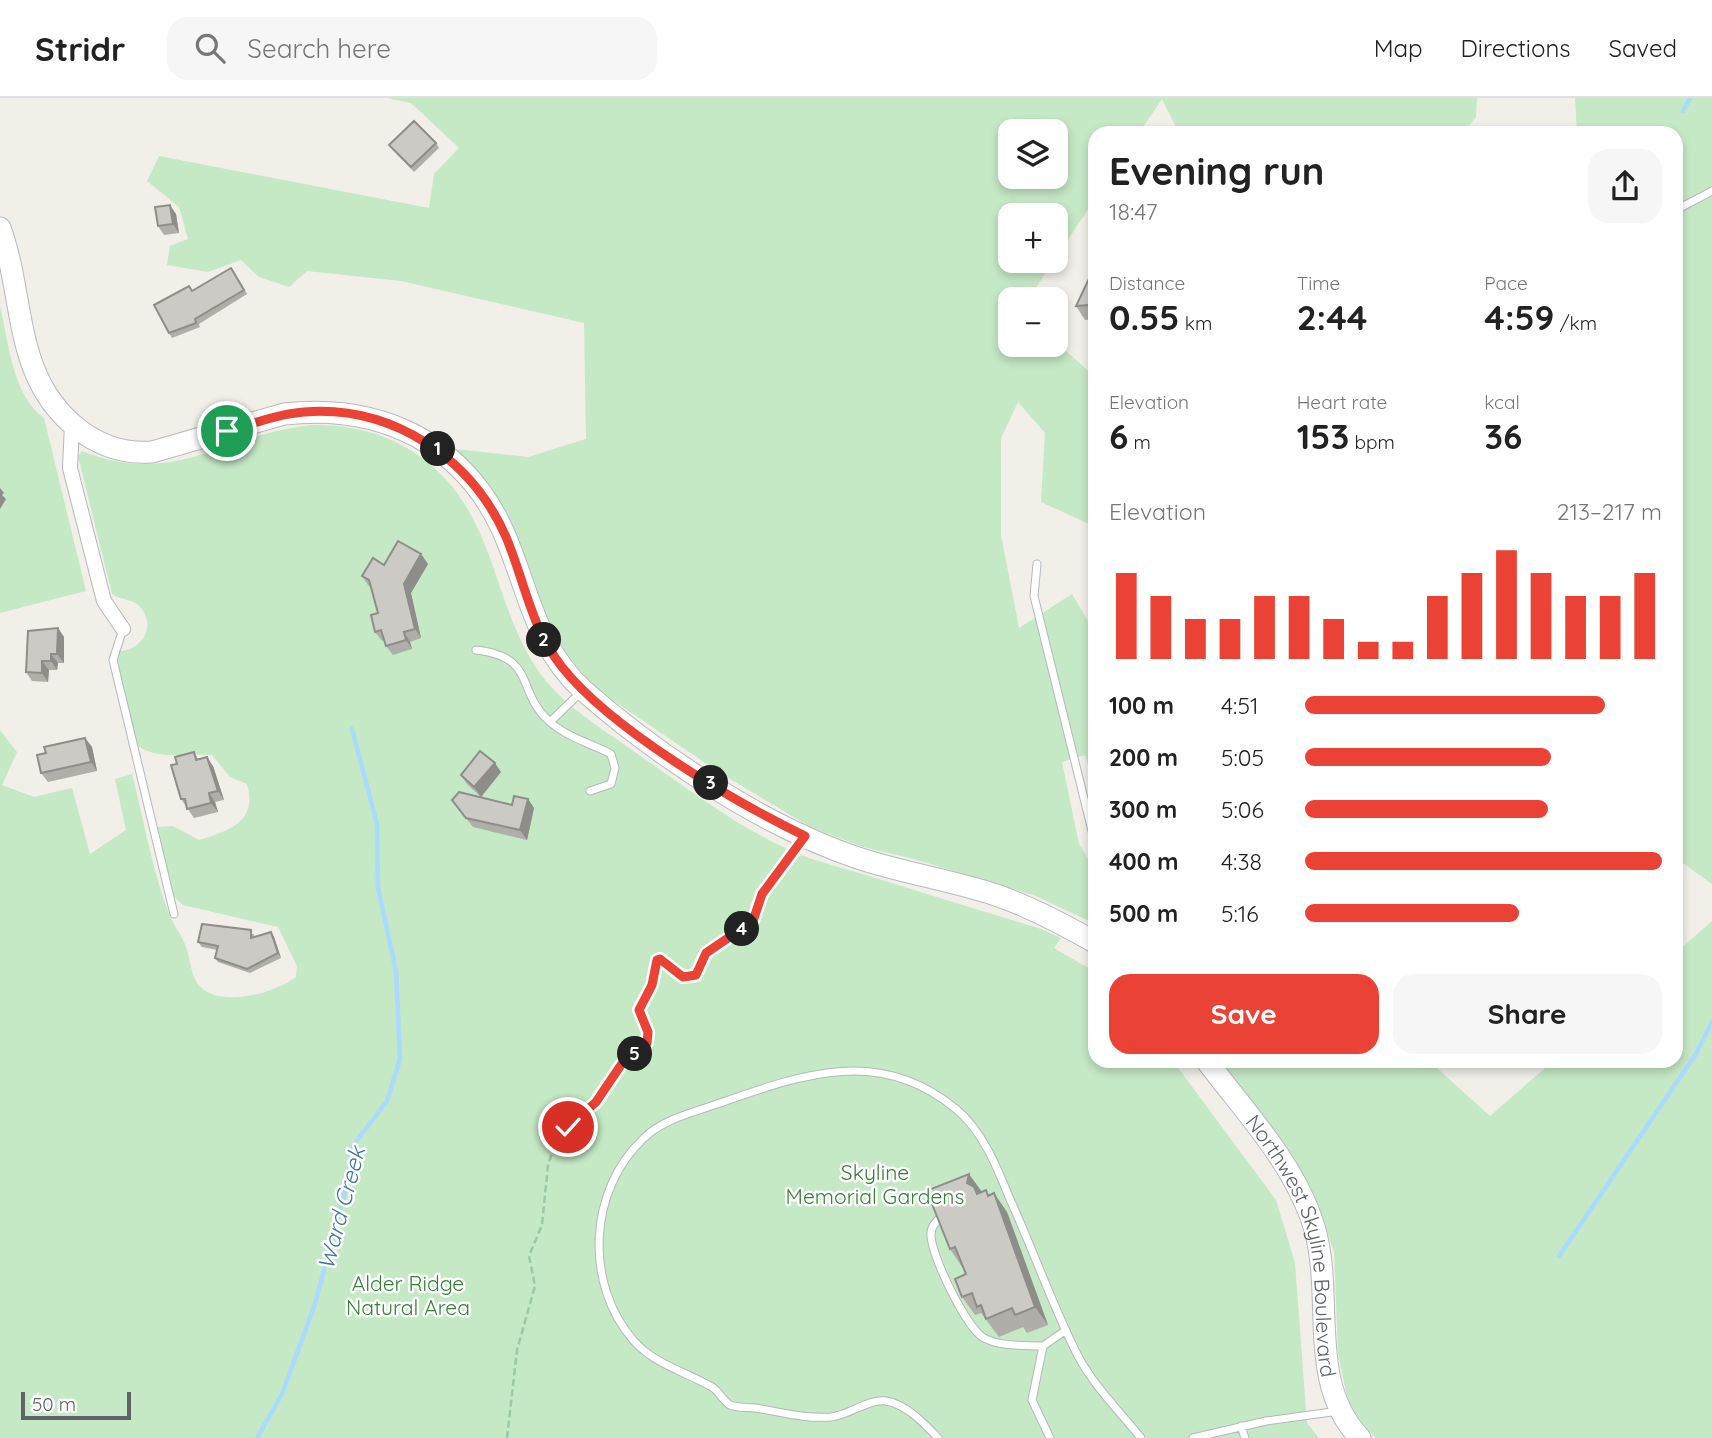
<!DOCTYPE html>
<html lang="en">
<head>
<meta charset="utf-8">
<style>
	body { margin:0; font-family:Quicksand,sans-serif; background:#f6f6f6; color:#222; height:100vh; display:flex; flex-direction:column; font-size:26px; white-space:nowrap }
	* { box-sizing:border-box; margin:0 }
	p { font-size:23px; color:#767676 }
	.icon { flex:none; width:38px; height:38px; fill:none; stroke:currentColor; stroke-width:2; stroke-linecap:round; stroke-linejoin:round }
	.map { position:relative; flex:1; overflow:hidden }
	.drawer { position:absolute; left:1088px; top:28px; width:595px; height:942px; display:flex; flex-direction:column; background:#fff; border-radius:21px; box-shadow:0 4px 10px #0003 }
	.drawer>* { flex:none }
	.fabs { position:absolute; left:998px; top:21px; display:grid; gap:14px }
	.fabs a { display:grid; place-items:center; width:70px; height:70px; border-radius:14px; background:#fff; box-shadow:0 4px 10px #0003; font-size:35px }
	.scale { position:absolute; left:21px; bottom:18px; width:110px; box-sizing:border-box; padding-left:7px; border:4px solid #5f6368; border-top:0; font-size:19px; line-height:24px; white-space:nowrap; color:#5f6368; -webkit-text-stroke:5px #fff; paint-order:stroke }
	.pin { position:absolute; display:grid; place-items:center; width:60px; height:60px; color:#fff; margin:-30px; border:4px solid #fff; border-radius:50%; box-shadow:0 2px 7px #0007 }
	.km { position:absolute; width:35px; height:35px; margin:-18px; border-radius:50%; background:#222; color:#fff; font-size:19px; line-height:35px; text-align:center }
	.round { display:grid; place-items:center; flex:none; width:74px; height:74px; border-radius:21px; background:#f6f6f6 }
	.overview { display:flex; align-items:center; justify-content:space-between; height:119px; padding:0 21px }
	h1 { font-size:38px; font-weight:700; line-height:52px }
	.figures { display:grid; grid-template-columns:repeat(3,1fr); gap:10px; height:119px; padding:7px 21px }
	.figures div { display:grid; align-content:center }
	.figures b { font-size:35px; font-weight:700 }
	.figures small { font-size:19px; font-weight:400 }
	.figures p { font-size:19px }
	.chart { height:196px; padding:14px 21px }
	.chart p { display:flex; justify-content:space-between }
	.chart svg { width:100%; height:126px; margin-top:7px; stroke:#ea4335; stroke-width:6 }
	.action { display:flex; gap:14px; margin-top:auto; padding:14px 21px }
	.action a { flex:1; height:80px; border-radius:21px; background:#ea4335; color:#fff; font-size:28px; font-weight:700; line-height:80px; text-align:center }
	.action a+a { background:#f6f6f6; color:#222 }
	ul { padding:0 21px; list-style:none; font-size:23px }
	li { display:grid; grid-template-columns:112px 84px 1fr; align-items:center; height:52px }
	li i { height:18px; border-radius:9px; background:#ea4335 }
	header { display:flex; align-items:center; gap:42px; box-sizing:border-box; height:98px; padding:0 35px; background:#fff; border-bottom:2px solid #e0e0e0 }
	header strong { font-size:33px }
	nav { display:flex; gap:38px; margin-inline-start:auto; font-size:24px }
	.search { width:490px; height:63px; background:#f6f6f6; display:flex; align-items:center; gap:18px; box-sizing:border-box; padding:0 24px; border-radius:21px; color:#767676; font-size:26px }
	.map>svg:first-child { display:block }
</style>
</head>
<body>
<header>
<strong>Stridr</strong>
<div class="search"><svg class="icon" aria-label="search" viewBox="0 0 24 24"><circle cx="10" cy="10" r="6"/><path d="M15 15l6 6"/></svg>Search here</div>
<nav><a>Map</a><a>Directions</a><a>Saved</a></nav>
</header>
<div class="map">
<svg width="1712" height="1340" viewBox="0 0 1712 1340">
	<rect width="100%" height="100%" fill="#f1efe8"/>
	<path fill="#c5e8c5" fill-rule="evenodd" d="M387 0H1477L1476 19 1463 35H1179L1162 1 1139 35H1096L1095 101 1055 161V117H1010V163H1054L1028 201H1010V247H1055V243L1095 279V468L1089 426 1041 404 1045 335 1018 304 1001 340V437L1019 530 1072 496 1095 535V689L1085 657 1062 664 1079 746 1095 772V826L1036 798 914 761 863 749 810 729 717 673 589 586 558 550 446 350 528 359 586 341 584 225 401 183 307 173 289 189 259 179 241 162 208 174 167 167 170 148 188 141 179 109 147 83 159 58 429 110 434 76 459 50 411 5ZM1010 33H1055V79H1010Z
		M1575 0H1712V786L1684 766 1676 768V35H1577Z
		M0 208C9 245 12 297 44 320L86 493 0 515Z
		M314 327C350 327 385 335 415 355 506 416 487 521 554 592 579 618 613 638 642 659 691 693 739 730 794 754 820 765 848 771 875 780 930 797 986 814 1041 831L1061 840 1054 850 1095 874 1096 962 1173 963 1276 1102 1295 1165 1307 1325 1319 1340H0V632L17 654 2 687 34 699 72 690 90 756 126 732 115 681 132 676C144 722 152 772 169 816 173 826 180 835 184 844 190 856 190 874 197 885 216 912 276 895 296 879L297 868 278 829 183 807 174 799 157 729 173 728 199 742C230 733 258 723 247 686L230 679 212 657C185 655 160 663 136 647L113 553C136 556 159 533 141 510 133 500 122 503 112 496L78 358 82 353C176 391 226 334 314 327Z
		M1712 823V1340H1376L1350 1313 1338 1255 1334 1154 1314 1096 1289 1054 1221 963H1429L1490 1018 1553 963 1676 962 1677 854Z"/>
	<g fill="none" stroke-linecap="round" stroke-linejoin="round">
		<path stroke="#aadaff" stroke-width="4.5" d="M1683 13 1690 0
			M1559 1158 1696 956 1712 924
			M257 1340 282 1296 315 1206 347 1086 352 1049 387 1003 400 961 396 873 378 790 377 726 352 631"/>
		<g stroke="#b5b8bc" stroke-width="9">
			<path id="lane" d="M1676 112 1712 93
				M1037 466 1034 498 1096 749
				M123 531 113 562 174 816
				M476 552C537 559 515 592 549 623 566 639 590 645 611 656L615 670 611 686 590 693
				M550 624 580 595
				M942 1118C936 1123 931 1128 931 1136 930 1156 967 1231 984 1240 1001 1249 1025 1247 1043 1248
				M1241 1328 1245 1340
				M938 1340C925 1326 906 1306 886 1303 867 1301 850 1317 831 1319 804 1321 781 1314 755 1310 748 1309 736 1310 730 1307 723 1303 719 1293 712 1289 686 1274 654 1266 634 1243 584 1186 588 1092 644 1040 663 1021 695 1014 720 1005 803 976 880 948 956 1011 982 1032 997 1069 1009 1099 1033 1151 1052 1207 1078 1258 1094 1288 1120 1314 1141 1340
				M1050 1340 1032 1302 1043 1248 1066 1232
				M1193 1340 1266 1323 1339 1313"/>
		</g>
		<g stroke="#b5b8bc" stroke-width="16">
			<path id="street" d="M72 326 70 370 104 503 123 531"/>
		</g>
		<g stroke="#b6babf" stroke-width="23">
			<g id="secondary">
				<path d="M0 130C26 201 12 279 78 331 100 348 124 356 152 354L284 316C382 305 467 346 506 440 529 495 537 551 584 593 658 658 765 729 858 760 903 775 951 782 996 797 1031 809 1063 826 1096 845"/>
				<path id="s1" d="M1206 962C1245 1014 1297 1068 1315 1132 1334 1200 1307 1285 1360 1340"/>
			</g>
		</g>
		<path stroke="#9cc7a9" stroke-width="2.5" stroke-dasharray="7 3.5" stroke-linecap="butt" d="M507 1340 517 1252 535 1188 529 1158 542 1127 548 1067 555 1046 568 1029 596 1004 621 967 647 945 648 934 639 912 652 887 657 862 660 861 683 879 696 877 706 854 753 823 762 796 795 753"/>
		<use href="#lane" stroke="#fff" stroke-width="7"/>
		<use href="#street" stroke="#fff" stroke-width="14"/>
		<use href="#secondary" stroke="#fff" stroke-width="21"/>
	</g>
	<path fill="#afaea9" d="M436 45 439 50 414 74 389 47Z
		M176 116 179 135 164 137 158 128Z
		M1096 171V221L1085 222 1076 208Z
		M234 174 247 196 199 226 200 229 172 240 169 235 189 188 192 192Z
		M421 456 428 466 411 495 421 540 410 544 412 551 393 557 386 548 384 542 382 543 375 534 378 515 371 489 368 487 362 478 384 467Z
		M58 530 64 539V565H58L57 572H49L48 584 32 583 26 574Z
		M85 640 92 649 97 673 48 684 41 675 46 655Z
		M194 654 198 661 213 668 224 702 215 704 218 714 194 720 181 701 177 666Z
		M501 674 481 699 467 686 461 677Z
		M528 701 534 710 527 742 473 729 452 702 512 707Z
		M271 834 274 839 281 860 250 875 218 864 215 860 217 852 202 849 198 844 254 836V839Z
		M926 1093 982 1094 990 1097 1007 1114 1048 1227 1027 1235 1023 1229 999 1239 981 1215 975 1217 962 1199 966 1176 963 1169H962L950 1151 933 1102Z"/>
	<path fill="#8f8d8a" d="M170 107 176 116 179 135 173 126Z
		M0 390 4 395 2 397 6 401 0 411Z
		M421 456 428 466 411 495 421 540 415 531 404 486Z
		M58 530 64 539V565L57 556Z
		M404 534 410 544 412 551 406 542Z
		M51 556 58 565 57 572 51 563Z
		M42 563 49 572 48 584 42 575Z
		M85 640 92 649 97 673 91 664Z
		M207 659 213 668 224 702 218 693Z
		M495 665 501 674 481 699 474 689Z
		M209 695 215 704 218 714 211 705Z
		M528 701 534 710 527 742 520 732Z
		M271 834 274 839 281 860 278 855Z
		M969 1076 982 1094 987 1107 967 1085Z
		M994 1095 1007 1114 1048 1227 1035 1209Z"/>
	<path fill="#cccac5" stroke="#8f8d8a" stroke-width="2" d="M414 23 436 45 411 69 389 47Z
		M170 107 173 126 158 128 155 109Z
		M231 170 244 192 195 221 196 225 169 235 154 207 189 188 192 193Z
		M1094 170 1096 171V208L1089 207 1076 208Z
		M398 443 421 456 404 486 415 531 404 534 406 542 386 548 381 532 375 534 371 517 378 515 369 482 362 478 373 460 384 467Z
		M58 530 57 556H51V563H42V575L26 574 28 533Z
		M85 640 91 664 41 675 37 657 46 655 44 649Z
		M480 653 495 665 474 689 461 677Z
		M194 654 196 662 207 659 218 693 209 695 211 705 187 711 185 701H181L171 667 177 666 175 659Z
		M459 694 512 707 514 698 528 701 520 732 466 720 452 702Z
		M202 826 251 832V840L271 834 278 855 247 871 215 860 218 848 198 844Z
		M969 1076 967 1085 974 1089 977 1096 986 1092 988 1098 994 1095 1035 1209 1015 1217 1012 1210 986 1221 981 1207 977 1209 972 1195 962 1199 955 1181 966 1176 955 1149 950 1151 932 1106 934 1097 926 1093Z"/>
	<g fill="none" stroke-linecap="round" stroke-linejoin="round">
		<g stroke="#fff" stroke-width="14">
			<path id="route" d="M227 333C252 326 278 316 304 314 391 307 471 359 506 439 525 484 531 530 562 569 611 631 733 703 805 738L762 796 753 823 706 855 696 877 683 879 660 861 657 862 652 887 639 912 648 934 647 945 621 967 596 1004 568 1029"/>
		</g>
		<use href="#route" stroke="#ea4335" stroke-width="9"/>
	</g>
	<g text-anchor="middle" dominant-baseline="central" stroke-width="5" stroke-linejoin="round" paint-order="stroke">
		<g font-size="21" fill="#348238" stroke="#fff">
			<text x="875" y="1074">Skyline<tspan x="875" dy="24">Memorial Gardens</tspan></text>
			<text x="408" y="1185">Alder Ridge<tspan x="408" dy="24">Natural Area</tspan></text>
		</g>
		<g font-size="21" fill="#5f6368" stroke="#fff">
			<text stroke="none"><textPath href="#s1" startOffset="212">Northwest Skyline Boulevard</textPath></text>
		</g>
		<g font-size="23" font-style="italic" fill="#4174aa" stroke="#fff">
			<text transform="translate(341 1110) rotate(-75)">Ward Creek</text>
		</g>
	</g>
</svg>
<div class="fabs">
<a><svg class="icon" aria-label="layers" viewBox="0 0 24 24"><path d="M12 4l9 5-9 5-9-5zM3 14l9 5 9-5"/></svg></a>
<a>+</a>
<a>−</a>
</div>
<div class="scale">50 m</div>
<div class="pin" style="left:227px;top:333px;background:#1e9e55"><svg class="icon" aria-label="arrive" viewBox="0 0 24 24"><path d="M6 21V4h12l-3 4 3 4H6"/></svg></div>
<div class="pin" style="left:568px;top:1029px;background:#d93025"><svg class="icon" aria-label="check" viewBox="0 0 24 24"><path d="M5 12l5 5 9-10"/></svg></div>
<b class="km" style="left:438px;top:351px">1</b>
<b class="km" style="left:544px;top:542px">2</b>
<b class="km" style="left:711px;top:685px">3</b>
<b class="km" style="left:742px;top:831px">4</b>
<b class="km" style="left:635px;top:956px">5</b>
<section class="drawer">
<div class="overview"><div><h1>Evening run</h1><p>18:47</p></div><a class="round"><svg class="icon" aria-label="share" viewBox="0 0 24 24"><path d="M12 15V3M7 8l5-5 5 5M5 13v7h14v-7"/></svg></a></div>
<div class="figures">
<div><p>Distance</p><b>0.55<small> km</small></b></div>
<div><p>Time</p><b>2:44</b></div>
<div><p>Pace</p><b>4:59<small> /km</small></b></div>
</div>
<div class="figures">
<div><p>Elevation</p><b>6<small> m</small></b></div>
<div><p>Heart rate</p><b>153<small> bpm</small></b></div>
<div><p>kcal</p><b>36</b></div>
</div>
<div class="chart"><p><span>Elevation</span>213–217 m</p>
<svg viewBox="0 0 160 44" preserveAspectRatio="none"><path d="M5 44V14M15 44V22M25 44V30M35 44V30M45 44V22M55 44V22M65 44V30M75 44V38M85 44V38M95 44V22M105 44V14M115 44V6M125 44V14M135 44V22M145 44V22M155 44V14"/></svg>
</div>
<ul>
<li><b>100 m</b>4:51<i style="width:84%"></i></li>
<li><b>200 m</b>5:05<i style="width:69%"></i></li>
<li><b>300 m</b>5:06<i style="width:68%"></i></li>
<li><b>400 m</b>4:38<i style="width:100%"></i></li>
<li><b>500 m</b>5:16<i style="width:60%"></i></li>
</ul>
<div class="action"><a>Save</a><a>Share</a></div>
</section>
</div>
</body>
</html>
